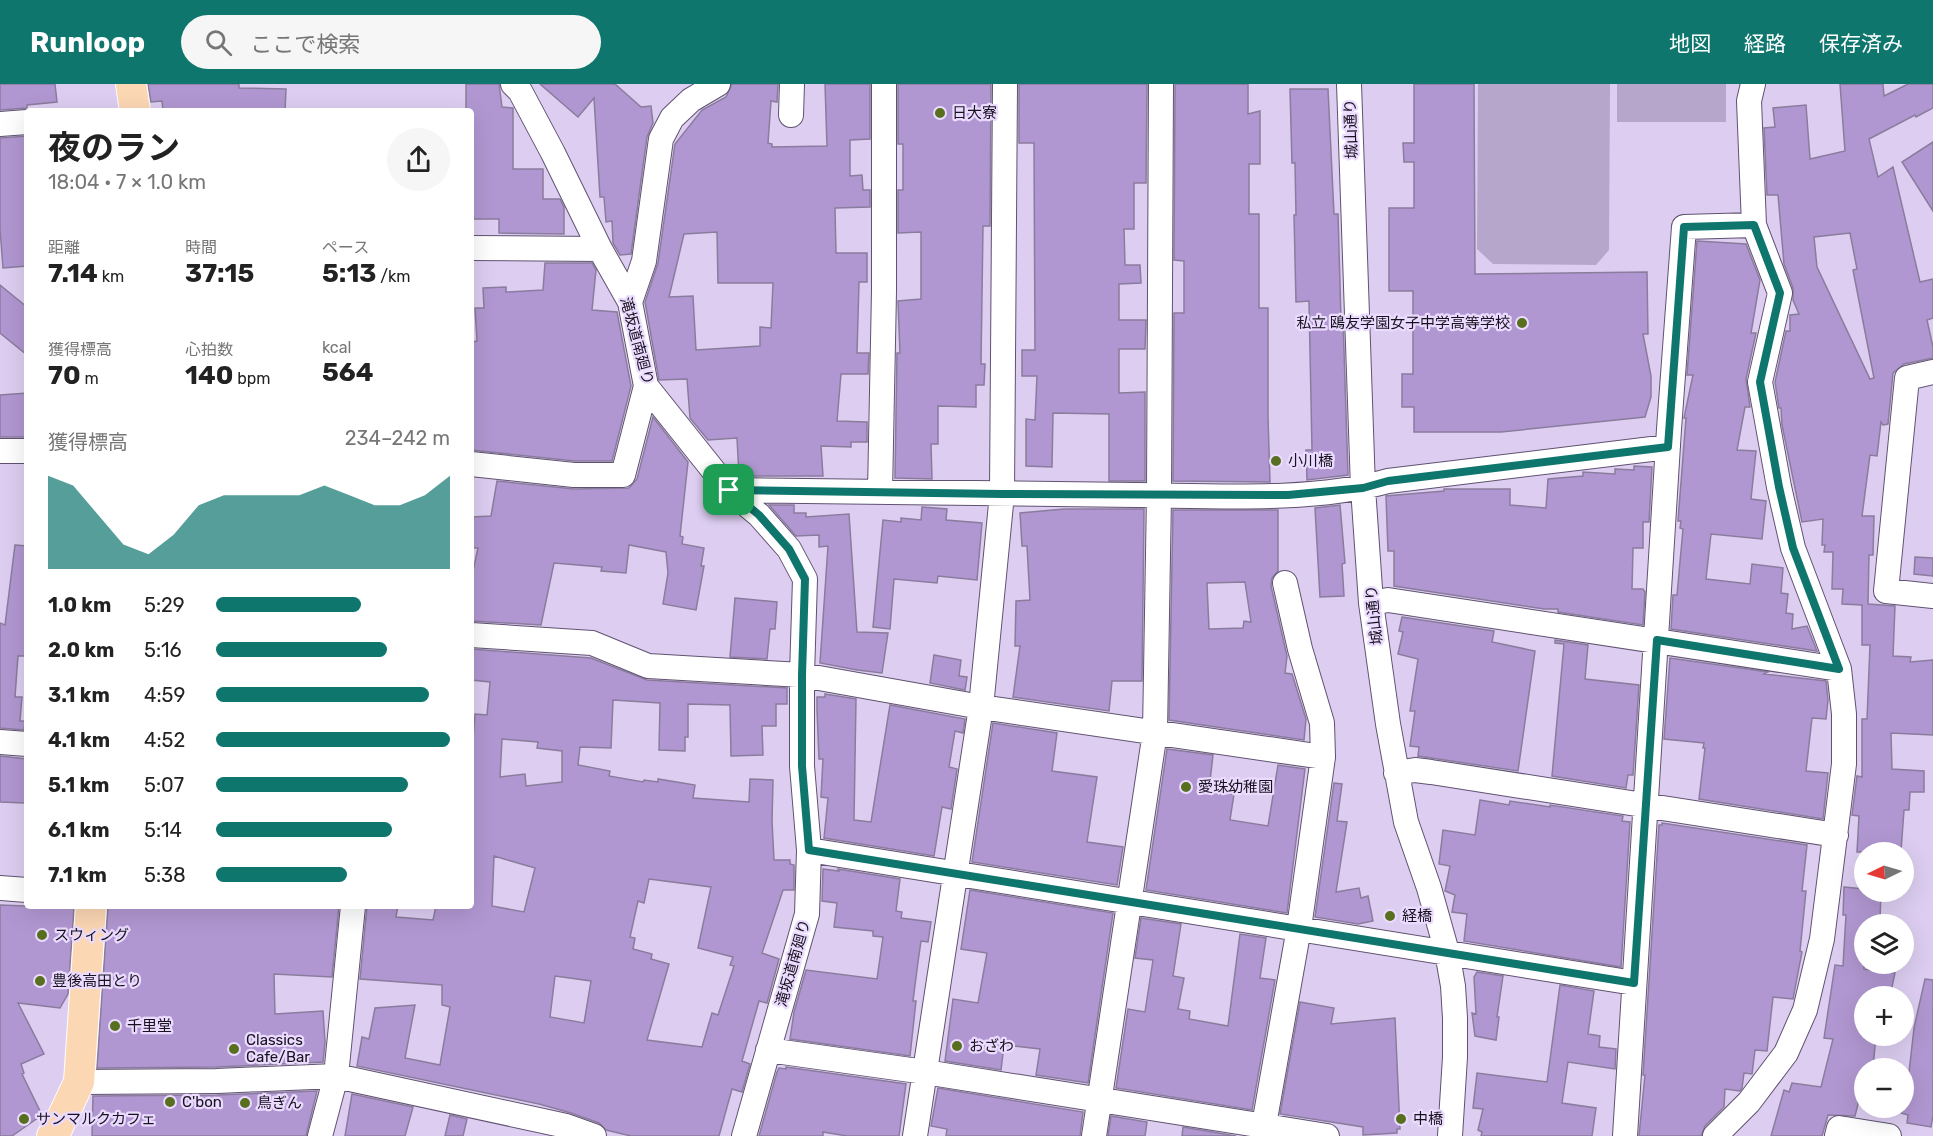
<!DOCTYPE html>
<html lang="ja">
<head>
<meta charset="utf-8">
<style>
	body { margin:0; font-family:Rubik,"Noto Sans JP",sans-serif; background:#f6f6f6; color:#222; height:100vh; display:flex; flex-direction:column; font-size:22px; white-space:nowrap }
	* { box-sizing:border-box; margin:0 }
	p { font-size:20px; color:#767676 }
	.icon { flex:none; width:33px; height:33px; fill:none; stroke:currentColor; stroke-width:2; stroke-linecap:round; stroke-linejoin:round }
	.map { position:relative; flex:1; overflow:hidden }
	.drawer { position:absolute; left:24px; top:24px; width:450px; height:801px; display:flex; flex-direction:column; background:#fff; border-radius:6px; box-shadow:0 6px 24px #0002 }
	.drawer>* { flex:none }
	.needle { width:39px; rotate:265deg }
	.controls { position:absolute; left:1854px; top:758px; display:grid; gap:12px }
	.controls a { display:grid; place-items:center; width:60px; height:60px; border-radius:50%; background:#fff; box-shadow:0 6px 24px #0002; font-size:30px }
	.pin { position:absolute; display:grid; place-items:center; width:51px; height:51px; color:#fff; margin:-26px; border-radius:12px; box-shadow:0 3px 9px #0006 }
	.round { display:grid; place-items:center; flex:none; width:63px; height:63px; border-radius:32px; background:#f6f6f6 }
	.headline { display:flex; align-items:center; justify-content:space-between; height:102px; padding:0 24px }
	h1 { font-size:33px; font-weight:700; line-height:45px }
	.figures { display:grid; grid-template-columns:repeat(3,1fr); gap:9px; height:102px; padding:6px 24px }
	.figures div { display:grid; align-content:center }
	.figures b { font-size:26px; font-weight:700 }
	.figures small { font-size:16px; font-weight:400 }
	.figures p { font-size:16px }
	.chart { height:168px; padding:12px 24px }
	.chart p { display:flex; justify-content:space-between }
	.chart svg { width:100%; height:108px; margin-top:6px; fill:#0f766e; opacity:.7 }
	ul { padding:0 24px; list-style:none; font-size:20px }
	li { display:grid; grid-template-columns:96px 72px 1fr; align-items:center; height:45px }
	li i { height:15px; border-radius:8px; background:#0f766e }
	header { display:flex; align-items:center; gap:36px; box-sizing:border-box; height:84px; padding:0 30px; background:#0f766e; color:#fff }
	header strong { font-size:28px }
	nav { display:flex; gap:33px; margin-inline-start:auto; font-size:21px }
	.search { width:420px; height:54px; background:#f6f6f6; display:flex; align-items:center; gap:15px; box-sizing:border-box; padding:0 21px; border-radius:33px; color:#767676; font-size:22px }
	.map>svg:first-child { display:block }
</style>
</head>
<body>
<header>
<strong>Runloop</strong>
<div class="search"><svg class="icon" aria-label="search" viewBox="0 0 24 24"><circle cx="10" cy="10" r="6"/><path d="M15 15l6 6"/></svg>ここで検索</div>
<nav><a>地図</a><a>経路</a><a>保存済み</a></nav>
</header>
<div class="map">
<svg width="1933" height="1052" viewBox="0 0 1933 1052">
	<rect width="100%" height="100%" fill="#ddcef1"/>
	<path fill="#b6a6cb" d="M1478 0H1610L1609 166 1596 181 1493 180 1477 165Z
		M1617 0H1726V38H1617Z"/>
	<path fill="#b197d1" stroke="#8a7c9d" stroke-width="1.5" fill-rule="evenodd" d="M0 0H55L57 18 27 21V24L0 26Z
		M148 0H239V4L286 5 285 27H163L162 17 151 18Z
		M466 0H499L502 23 513 24V85H543V115H560L564 123V150L499 149V135H471V27H466Z
		M540 0H615L641 23 651 22 653 39 647 53 631 170 620 171 613 159 612 137 606 138 604 113H600L594 14 578 33Z
		M732 0H778L777 18 771 17 768 59 772 60V63L827 62 825 0H870V55L850 56V92L862 91 863 106H870V123L835 124 836 169H867V198H859L857 269H869L868 290H841L837 337 867 338V358H851V363L821 362 823 392H739L737 354 708 356 690 334 687 295 659 296 645 218 658 179 675 60 702 26 726 13ZM717 148 718 199H773L771 244 760 243V262L696 266 693 212 669 213 684 150Z
		M898 0H991L990 142H983L981 280H985L984 301H976V323L938 322V360H931L932 395 895 394 897 269H900L898 217 921 215V148L898 149V106H903V60H898Z
		M1019 0H1147L1146 99H1134V145H1124L1125 181H1140L1141 199 1119 200V236H1146L1145 265H1119V309L1145 308V397H1109V330L1053 329 1052 383 1026 382V335L1035 336 1037 292H1022V266H1035L1034 59H1019Z
		M1175 0H1248V30L1260 27V80H1249V130H1259V224H1268V333L1270 398 1173 397 1174 229H1184V177L1174 176Z
		M1414 0H1474L1475 190 1647 188 1648 250H1643L1651 292V313L1645 333 1501 348H1414V323H1402V290H1413V207H1389V124H1414V78H1404L1403 59H1414Z
		M1840 0H1883L1884 12 1908 0H1933V24L1916 33 1915 31 1869 55 1878 93 1893 83 1920 198 1933 195V234L1927 236 1933 263V274L1904 280 1893 289 1888 340 1883 341 1881 338 1877 372 1870 371 1862 432H1874L1873 471H1869L1868 520 1895 522 1893 572 1911 573 1910 578 1933 576V651L1891 649 1892 685 1924 687V708H1910L1909 726H1904L1901 767 1895 768H1857L1859 732 1852 731 1857 692 1862 693V635H1867L1870 561H1862V521L1842 520 1843 505H1832L1833 468H1824L1825 461H1822L1823 435 1802 438 1782 341 1781 324H1779L1775 298 1786 247H1790V231L1799 230 1793 216V204L1784 180 1778 111H1767L1764 44 1775 43 1773 24 1806 21 1810 75 1845 67ZM1850 149 1857 185 1853 186 1874 294 1870 295 1817 183 1814 153Z
		M1290 5H1328L1334 130H1338L1341 236H1343L1348 391 1307 396 1306 366H1312L1309 217 1296 218 1294 131H1296L1295 79H1292Z
		M27 52V182L3 184 0 145V54Z
		M1933 58V127L1902 78Z
		M1697 157 1746 160 1760 196 1751 249H1756L1746 295 1750 323H1745L1737 366 1756 367 1751 415 1766 417 1762 455 1711 450 1706 495 1750 500 1752 480 1783 484 1781 509 1788 510 1786 529 1793 530 1792 545 1807 542 1817 567 1671 545 1673 511H1677L1683 445 1680 444 1681 437H1678L1686 334H1684L1693 291H1687Z
		M545 179H592L596 186 592 226 617 228 631 302 612 377H575L471 366V258L477 257 475 224H484L483 204 506 203V208L543 206Z
		M0 201 27 223V271L0 249Z
		M27 309V353H0V311Z
		M653 333 688 378 680 452 683 453 682 460 704 464 701 482H704L696 526 663 520 668 489 666 468 629 461 626 489 601 487 602 483 554 479 541 541 471 537V496L478 464H471V433L491 432 497 397 574 405 629 404 637 395Z
		M1634 382 1652 383 1649 438H1643V464H1633L1632 505H1643L1645 508 1643 541 1558 528V525H1544L1394 502V467H1388L1386 412 1444 407V405H1510V421L1546 424 1548 395 1583 392V388L1615 390V385L1634 386Z
		M769 421H794V429H806V433L849 430 857 548 888 549 882 589 857 586 820 579 828 462 819 463V451L796 452Z
		M1340 421 1345 479 1342 480 1344 512 1320 513 1315 424Z
		M922 423 947 425 946 436 982 439 977 496 938 492 937 499 894 495 890 545 873 543 883 436 901 438V434L921 436Z
		M1064 425H1144L1142 597H1112L1109 627 1013 613 1020 562H1015L1016 517 1030 516 1027 462H1022L1020 429Z
		M1173 426H1278V487L1272 494 1271 502 1287 572 1285 589 1292 590 1306 635 1304 656 1169 636ZM1245 498 1251 538 1244 537 1243 544 1209 545 1207 499Z
		M15 461 27 462V572H18L15 613H22L20 637H25L24 646 0 644V539L5 541Z
		M1915 473 1933 474V492L1914 490Z
		M735 514 777 518 775 545H770L767 575 730 573Z
		M1402 533 1494 547 1492 558 1535 567 1518 687 1418 672 1419 663 1410 662 1415 627H1410L1418 575 1398 570 1403 548 1399 547Z
		M1555 556 1588 561 1585 595 1639 601 1633 691H1628L1626 704 1552 692 1564 560 1555 559Z
		M471 565 591 574 647 596 787 604V620H776V642H762L763 671 731 672 730 621 688 620V653H685V667L659 666 660 619 613 616 611 664 580 663 578 681 610 687 609 692 643 698 644 696 658 698V695L695 701 693 714 749 718 750 695 773 696 772 737 774 776H790V780L794 781V806H783L762 869 779 875 767 919 759 917 742 977 750 980 742 1008 732 1005 719 1052H631L606 1046 599 1039 571 1029 539 1020 357 982 362 953 369 955 375 924 415 921 405 974 440 981 450 923 442 921V901L360 895 367 822H398L396 833 433 836 436 822H471V683L475 630 487 631 490 598 471 596ZM502 655 538 658 537 664 562 667V698L526 702 525 690 500 693ZM494 772 535 784 524 828 492 822ZM649 795 711 803 698 864 733 873 730 881 734 882 718 931 712 929 702 963 647 956 669 880 651 875 652 870 633 865 635 854 630 853 638 817 644 819ZM555 892 591 897 584 939 550 933Z
		M934 571 961 576 959 592 967 593 965 606 930 599Z
		M1670 574 1768 588 1764 590 1826 597 1828 616 1826 635 1812 634 1806 687 1828 689 1823 735 1699 715 1705 664H1703L1704 659 1664 655Z
		M825 610 856 615 854 736 871 738 890 621 965 635 963 649 955 647 949 683 957 685 951 725 942 723 934 772 824 754 828 714 821 713 823 675H819L817 626V613H825Z
		M993 639 1057 649 1052 687 1097 693 1087 758 1123 763 1117 801 972 778Z
		M1167 665 1213 671 1209 706 1234 710 1230 736 1268 742 1278 681 1305 685 1287 829 1146 806Z
		M0 672 27 675 25 719 0 718Z
		M1334 699 1342 700 1337 737 1347 738 1336 808 1359 804 1361 814 1368 812 1373 837 1358 840 1315 833Z
		M1480 716 1509 721 1510 717 1550 723V721L1623 732 1622 737 1630 738 1621 883 1464 857 1467 830 1452 828 1455 811 1445 807 1450 782 1439 780 1443 746 1475 751Z
		M1662 739 1807 761 1802 807H1806L1800 867 1802 868 1793 915 1773 913 1767 967 1755 966 1752 990 1744 989 1742 1004 1740 1007 1725 1005 1724 1023 1705 1042 1701 1052H1639L1645 991H1643L1659 741H1662Z
		M823 785 839 787 838 785 900 795 896 827 902 828 901 834 931 838 928 858 921 857 918 878 913 917H916L910 972 790 955 794 928 806 886 877 895 883 853 873 852V847L834 843 837 819 822 817Z
		M1844 803 1864 805V807H1881L1880 836H1876V840H1864V885L1895 889 1890 912H1864V951H1876L1873 984H1864V996L1855 1032 1828 1031 1822 1052H1771L1784 1006 1789 1008 1792 999 1821 1003 1833 955 1824 954 1835 881 1843 882 1846 831H1843Z
		M970 806 1113 829 1088 999 1036 991 1040 965 1004 961 1001 986 945 977 953 915 978 919 987 869 961 865Z
		M0 821 74 824 68 910 60 924 18 919 44 970 21 980 24 989 22 990 42 1031 12 1052H0Z
		M108 822H339L332 893 274 890 275 930 323 927 325 958 323 978 217 983 97 984Z
		M1141 834 1181 840 1173 892 1184 894 1178 925 1190 927 1189 935 1228 942 1240 850 1266 854 1260 894 1275 896 1252 1026 1116 1004 1128 925 1145 928 1153 876 1135 874Z
		M1477 888 1503 892 1497 933H1499L1496 956 1475 952 1472 929 1476 930 1474 893Z
		M1925 895 1933 896V1031L1931 1043 1907 1039 1908 1031 1901 1029 1905 1006H1907L1914 944Z
		M1560 901 1594 907 1588 950 1600 952 1599 963 1616 965 1615 985 1568 978 1562 1019 1596 1024 1592 1052H1481L1482 1048 1478 1046 1483 1025 1473 1024 1477 989 1547 998Z
		M1300 918 1334 924 1331 940 1395 934 1400 1045H1397V1049L1363 1051V1043L1280 1030Z
		M786 983 906 1000 899 1052H847L823 1048V1052H759L777 988 779 984 786 985Z
		M938 1004 1083 1028 1080 1052H946L947 1045 931 1042Z
		M317 1007 306 1052H92L93 1012 217 1011Z
		M352 1010 413 1023 405 1052H345Z
		M450 1031 467 1035 463 1052H445Z
		M1111 1032 1147 1038 1145 1052H1108Z
		M1183 1043 1236 1052H1182Z"/>
	<g fill="none" stroke-linecap="round" stroke-linejoin="round">
		<g stroke="#605271" stroke-width="26">
			<path id="minor" d="M513 0 520 7 553 69 600 165 630 218 646 302 729 406 759 431 789 465 805 495 802 591V682L809 766 807 830 744 1052
				M1349 0 1363 404 1371 519 1388 640 1406 738 1429 804 1447 868 1453 902 1455 934V973L1450 1052
				M791 31 792 0
				M0 40 27 38
				M471 164 600 165
				M630 218 644 177 661 55 672 34 691 16 718 0
				M1933 288 1907 294 1886 507 1933 512
				M0 367H27
				M471 380 574 391H623L646 302
				M729 406C865 408 1002 410 1139 411 1215 412 1314 418 1388 397L1668 363
				M880 408 884 207V0
				M1371 519 1388 516 1401 518 1839 585
				M471 551 592 559 648 582 802 591 981 623 1323 673
				M0 658 27 660
				M1396 689 1415 686 1431 688 1836 751
				M809 766 1634 899
				M0 804 27 806
				M768 966 925 988 1327 1052
				M79 998 217 997 336 992 566 1042 594 1052
				M320 1052 336 992 353 822
				M915 1052 981 623 1002 410 1005 0
				M1094 1052 1155 648 1159 411 1161 0
				M1262 1052 1299 844 1323 673 1322 639 1300 565 1285 499
				M1625 1052 1669 345 1684 143 1754 141
				M1715 1052 1749 1018 1786 969 1805 926 1822 855 1844 680V630L1839 585 1793 464 1779 403 1760 298 1780 209 1754 141 1749 17 1753 0
				M1837 1052 1839 1044 1889 1052"/>
		</g>
		<g stroke="#fff" stroke-width="32">
			<path id="major" d="M131 0 135 27
				M52 1052 55 1049 79 998 91 822"/>
		</g>
		<use href="#minor" stroke="#fff" stroke-width="24"/>
		<use href="#major" stroke="#fcd7b4" stroke-width="30"/>
	</g>
	<g fill="none" stroke-linecap="round" stroke-linejoin="round">
		<g stroke="#fff" stroke-width="12">
			<path id="route" d="M1754 141 1780 209 1760 298 1779 403 1793 464 1839 585 1657 556 1634 899 809 766 802 682V591L805 495 789 465 759 431 729 406 1002 410 1288 411 1363 404 1388 397 1668 363 1684 143Z"/>
		</g>
		<use href="#route" stroke="#0f766e" stroke-width="8"/>
	</g>
	<g fill="#576f1f" stroke="#eadbff" stroke-width="2">
		<circle cx="940" cy="29" r="6"/>
		<circle cx="1522" cy="239" r="6"/>
		<circle cx="1276" cy="377" r="6"/>
		<circle cx="1186" cy="703" r="6"/>
		<circle cx="1390" cy="832" r="6"/>
		<circle cx="42" cy="851" r="6"/>
		<circle cx="40" cy="897" r="6"/>
		<circle cx="115" cy="942" r="6"/>
		<circle cx="957" cy="962" r="6"/>
		<circle cx="234" cy="965" r="6"/>
		<circle cx="170" cy="1018" r="6"/>
		<circle cx="245" cy="1019" r="6"/>
		<circle cx="24" cy="1035" r="6"/>
		<circle cx="1401" cy="1035" r="6"/>
	</g>
	<g text-anchor="middle" dominant-baseline="central" stroke-width="4.5" stroke-linejoin="round" paint-order="stroke">
		<g font-size="15" fill="#18121e" stroke="#eadbff" text-anchor="start">
			<text x="952" y="29">日大寮</text>
			<text x="1510" y="239" text-anchor="end">私立 鴎友学園女子中学高等学校</text>
			<text x="1288" y="377">小川橋</text>
			<text x="1198" y="703">愛珠幼稚園</text>
			<text x="1402" y="832">経橋</text>
			<text x="54" y="851">スウィング</text>
			<text x="52" y="897">豊後高田とり</text>
			<text x="127" y="942">千里堂</text>
			<text x="246" y="956">Classics<tspan x="246" dy="17">Cafe/Bar</tspan></text>
			<text x="969" y="962">おざわ</text>
			<text x="182" y="1018">C'bon</text>
			<text x="257" y="1019">鳥ぎん</text>
			<text x="36" y="1035">サンマルクカフェ</text>
			<text x="1413" y="1035">中橋</text>
		</g>
		<g font-size="15" fill="#18121e" stroke="#eadbff">
			<text transform="translate(1351 45) rotate(-92)">城山通り</text>
			<text transform="translate(637 257) rotate(75)">滝坂道南廻り</text>
			<text transform="translate(1374 531) rotate(-96)">城山通り</text>
			<text transform="translate(793 879) rotate(-74)">滝坂道南廻り</text>
		</g>
	</g>
</svg>
<div class="controls">
<a><svg class="needle" viewBox="-14 -14 28 28"><path d="M0-13l5 13h-10z" fill="#e53935"/><path d="M0 13l5-13h-10z" fill="#767676"/></svg></a>
<a><svg class="icon" aria-label="layers" viewBox="0 0 24 24"><path d="M12 4l9 5-9 5-9-5zM3 14l9 5 9-5"/></svg></a>
<a>+</a>
<a>−</a>
</div>
<div class="pin" style="left:729px;top:406px;background:#1e9e55"><svg class="icon" aria-label="arrive" viewBox="0 0 24 24"><path d="M6 21V4h12l-3 4 3 4H6"/></svg></div>
<section class="drawer">
<div class="headline"><div><h1>夜のラン</h1><p>18:04 · 7 × 1.0 km</p></div><a class="round"><svg class="icon" aria-label="share" viewBox="0 0 24 24"><path d="M12 15V3M7 8l5-5 5 5M5 13v7h14v-7"/></svg></a></div>
<div class="figures">
<div><p>距離</p><b>7.14<small> km</small></b></div>
<div><p>時間</p><b>37:15</b></div>
<div><p>ペース</p><b>5:13<small> /km</small></b></div>
</div>
<div class="figures">
<div><p>獲得標高</p><b>70<small> m</small></b></div>
<div><p>心拍数</p><b>140<small> bpm</small></b></div>
<div><p>kcal</p><b>564</b></div>
</div>
<div class="chart"><p><span>獲得標高</span>234–242 m</p>
<svg viewBox="0 0 160 44" preserveAspectRatio="none"><path d="M0 44V6L10 10L20 22L30 34L40 38L50 30L60 18L70 14L80 14L90 14L100 14L110 10L120 14L130 18L140 18L150 14L160 6V44z"/></svg>
</div>
<ul>
<li><b>1.0 km</b>5:29<i style="width:62%"></i></li>
<li><b>2.0 km</b>5:16<i style="width:73%"></i></li>
<li><b>3.1 km</b>4:59<i style="width:91%"></i></li>
<li><b>4.1 km</b>4:52<i style="width:100%"></i></li>
<li><b>5.1 km</b>5:07<i style="width:82%"></i></li>
<li><b>6.1 km</b>5:14<i style="width:75%"></i></li>
<li><b>7.1 km</b>5:38<i style="width:56%"></i></li>
</ul>
</section>
</div>
</body>
</html>
